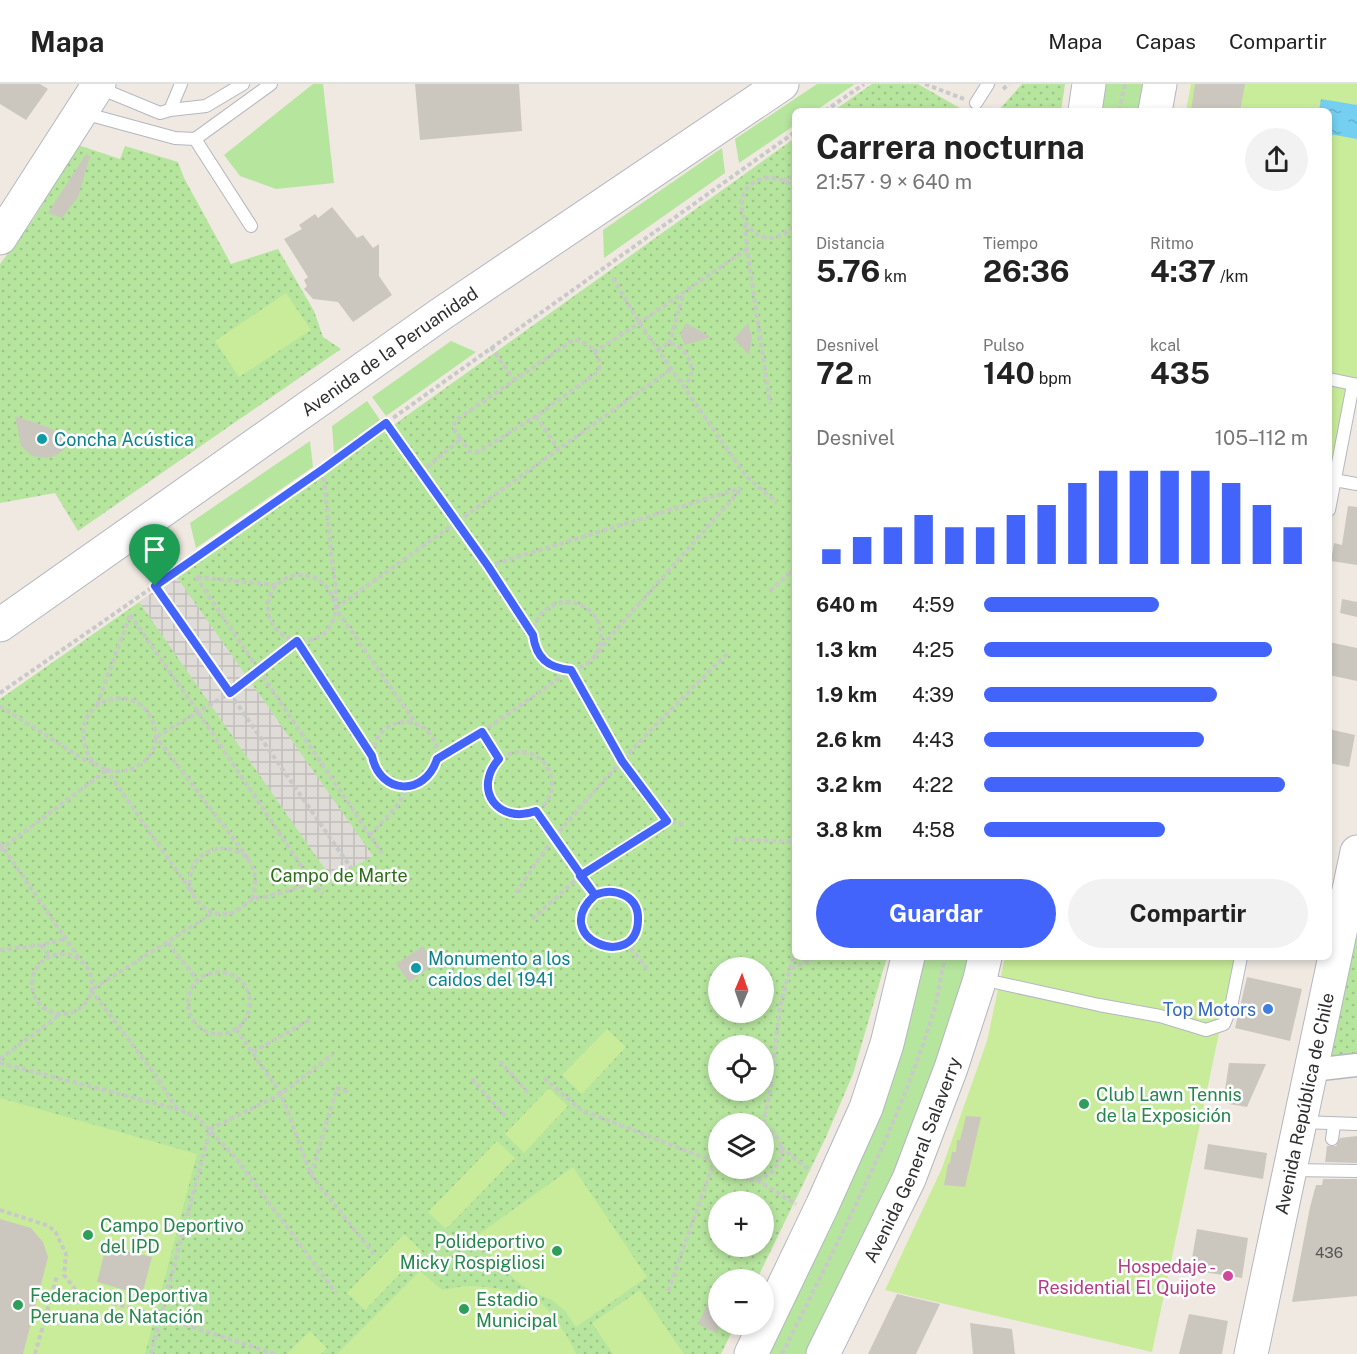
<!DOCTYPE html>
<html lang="es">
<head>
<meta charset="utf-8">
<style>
	body { margin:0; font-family:"Public Sans",sans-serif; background:#f2f2f2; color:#222; height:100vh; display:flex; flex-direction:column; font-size:22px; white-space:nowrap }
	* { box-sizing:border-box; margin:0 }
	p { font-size:20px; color:#767676 }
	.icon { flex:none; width:33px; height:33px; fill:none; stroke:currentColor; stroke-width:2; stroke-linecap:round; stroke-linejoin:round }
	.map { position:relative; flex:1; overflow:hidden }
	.details { position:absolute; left:792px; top:24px; width:540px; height:852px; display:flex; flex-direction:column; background:#fff; border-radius:9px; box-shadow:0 3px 9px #0003 }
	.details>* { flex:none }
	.needle { width:39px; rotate:2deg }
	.tools { position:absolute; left:708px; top:873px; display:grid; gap:12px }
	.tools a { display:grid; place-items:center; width:66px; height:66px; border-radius:50%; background:#fff; box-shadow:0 3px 9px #0003; font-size:30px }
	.pin { position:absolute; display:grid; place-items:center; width:51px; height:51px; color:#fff; margin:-62px -26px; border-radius:50% 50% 50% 0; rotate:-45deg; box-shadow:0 0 6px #0007 }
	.pin .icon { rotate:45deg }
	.round { display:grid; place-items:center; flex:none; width:63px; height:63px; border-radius:32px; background:#f2f2f2 }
	.overview { display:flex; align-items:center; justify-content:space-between; height:102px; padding:0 24px }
	h1 { font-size:33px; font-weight:700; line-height:45px }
	.metrics { display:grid; grid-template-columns:repeat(3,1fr); gap:9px; height:102px; padding:6px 24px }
	.metrics div { display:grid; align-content:center }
	.metrics b { font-size:30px; font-weight:700 }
	.metrics small { font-size:16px; font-weight:400 }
	.metrics p { font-size:16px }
	.chart { height:168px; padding:12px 24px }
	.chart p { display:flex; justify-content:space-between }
	.chart svg { width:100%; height:108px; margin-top:6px; stroke:#4264fb; stroke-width:6 }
	.button { display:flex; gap:12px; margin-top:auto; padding:12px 24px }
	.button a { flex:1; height:69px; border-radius:36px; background:#4264fb; color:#fff; font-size:24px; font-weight:700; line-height:69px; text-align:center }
	.button a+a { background:#f2f2f2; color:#222 }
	ul { padding:0 24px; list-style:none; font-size:20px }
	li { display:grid; grid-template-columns:96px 72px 1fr; align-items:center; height:45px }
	li i { height:15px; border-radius:8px; background:#4264fb }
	header { display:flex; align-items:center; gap:36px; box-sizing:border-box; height:84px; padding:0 30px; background:#fff; border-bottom:2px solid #e0e0e0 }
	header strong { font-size:28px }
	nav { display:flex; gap:33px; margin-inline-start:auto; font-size:21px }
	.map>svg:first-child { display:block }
</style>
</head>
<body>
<header>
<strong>Mapa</strong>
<nav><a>Mapa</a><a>Capas</a><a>Compartir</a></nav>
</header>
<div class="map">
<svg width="1357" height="1270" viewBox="0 0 1357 1270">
	<defs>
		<pattern id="park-dots" width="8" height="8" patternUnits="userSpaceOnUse" patternTransform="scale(1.5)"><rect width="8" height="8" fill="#b6e59e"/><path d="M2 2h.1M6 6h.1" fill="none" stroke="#9dc588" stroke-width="1.8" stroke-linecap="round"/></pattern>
		<pattern id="plaza-grid" width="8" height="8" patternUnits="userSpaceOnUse" patternTransform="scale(1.5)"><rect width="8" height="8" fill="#dfdcd8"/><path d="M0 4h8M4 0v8" fill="none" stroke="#c0bdba"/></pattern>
		<pattern id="water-ripples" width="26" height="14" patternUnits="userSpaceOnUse" patternTransform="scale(1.5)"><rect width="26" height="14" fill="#75cff0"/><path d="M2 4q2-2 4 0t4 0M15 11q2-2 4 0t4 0" fill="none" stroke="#66b2ce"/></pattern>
	</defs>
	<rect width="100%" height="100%" fill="#efe9e1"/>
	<path fill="#b6e59e" d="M313 0H323L334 99 276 105 240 92 224 71Z
		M817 0H855L815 27H795V41L739 79 735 55Z
		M1105 0H1150L1145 27H1101Z
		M722 64 725 89 604 174 603 146Z
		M451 257 476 268 386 332 372 313Z
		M367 317 380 336 334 369 332 342Z
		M310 357 313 383 196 464 190 439Z
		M924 873H968L947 953 894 1093 807 1270H760Z"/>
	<path fill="url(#park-dots)" fill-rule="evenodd" d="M872 0H918L965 27H833Z
		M1022 0H1065L1061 27H998Z
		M795 54V873H887L853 990 826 1053 757 1195 718 1196V1240L735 1241 721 1270H0V615L221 461 323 385 395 340ZM718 884H764V928H718ZM718 962H764V1006H718ZM718 1040H764V1084H718ZM718 1118H764V1162H718Z
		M78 61 120 75 125 62 178 78 184 94 231 180 278 165 314 227 323 253 341 265 78 447 55 409 0 419V180L33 136Z
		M1357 838V969L1326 973Z"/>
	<path fill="#c9ec9a" d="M1191 0H1357V292L1329 425V27H1186Z
		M286 209 311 246 239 293 215 257Z
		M1005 873H1235L1152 1268 885 1206 942 1084 987 957Z
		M607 945 626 963 582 1010 562 991Z
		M549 1004 568 1022 524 1069 505 1050Z
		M0 1014 197 1070 145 1270H0Z
		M497 1057 515 1074 446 1145 428 1128Z
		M573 1083 647 1193 576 1243 565 1227 552 1216 536 1210 516 1197 499 1178 472 1155Z
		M404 1150 422 1167 365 1226 347 1209Z
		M420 1187 442 1206C449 1205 457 1203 465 1202 484 1201 527 1207 542 1220 557 1234 568 1252 576 1270H337Z
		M640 1206 684 1270H613L592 1239Z
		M310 1247 327 1264 321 1270H287Z"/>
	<path fill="url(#plaza-grid)" d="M176 492 373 772 351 784 334 798 139 518Z"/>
	<path fill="url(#water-ripples)" d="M1321 15 1357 21V55L1329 50V27H1319Z"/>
	<path fill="#cbc7bf" d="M0 0H40L48 5 26 36 0 20Z
		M415 0H519L522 47 420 56Z
		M1195 0H1245L1240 27H1191Z
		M86 70 90 72 78 113 62 134 48 129Z
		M332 123 357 154 363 151 373 164 379 160V192L392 211 353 238 338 218 313 215 304 205 307 202 304 196 308 193 284 155 302 145 299 141 315 130 318 134Z
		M686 239 711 253 685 261 680 250Z
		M748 239 752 254 749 271 734 255Z
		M15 332 50 344 72 359 58 370 49 374 32 372 21 362Z
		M1348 422 1357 423V481L1331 477 1334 459 1342 461Z
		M1342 515 1357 518V533L1340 529Z
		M1329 558 1357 564V597L1329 591Z
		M1329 645 1355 651 1349 683 1329 679Z
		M423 862 435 880 409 898 396 880Z
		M1247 893 1302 905 1290 957 1235 944Z
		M1229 979 1266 980 1247 1023 1223 1019Z
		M966 1032 981 1033 965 1103 944 1101 948 1080 950 1079 952 1068H956L957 1056H960Z
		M1357 1052V1079L1325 1078 1327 1062H1336L1340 1054Z
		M1208 1060 1267 1069 1263 1095 1204 1085Z
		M1323 1095H1357V1212L1292 1218 1310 1123 1316 1101H1322Z
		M0 1135 31 1144 43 1158 48 1173 23 1270H0Z
		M1197 1145 1248 1154 1242 1194 1190 1186Z
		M106 1162 152 1173 142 1211 97 1198Z
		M718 1199V1250L698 1240Z
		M897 1210 940 1220 916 1270H868Z
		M1189 1230 1228 1237 1222 1270H1179Z
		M970 1239 1012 1245 1015 1270H973Z"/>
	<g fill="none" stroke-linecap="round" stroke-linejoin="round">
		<g stroke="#b4b7c1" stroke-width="14">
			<path id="lane" d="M97 3 160 29 170 26 181 0
				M976 19 988 0
				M170 26 206 22 243 0
				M83 29 175 54 195 55 271 0
				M195 55 251 142
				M1329 295 1357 301
				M1329 395 1357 400
				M1329 426 1353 301
				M981 895 1099 921 1160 932 1206 946 1224 940 1231 923 1241 873
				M1301 1038 1357 1040
				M1332 1055 1334 1041
				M1292 1086 1357 1087"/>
		</g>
		<g stroke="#b4b7c1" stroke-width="25">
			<path id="street" d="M1312 986 1357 981"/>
		</g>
		<g stroke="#b4b7c1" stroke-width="35">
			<g id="secondary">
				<path d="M1085 27 1089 0"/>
				<path d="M1155 27 1160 0"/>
				<path d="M0 154 99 0"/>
				<path id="s1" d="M0 541 441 230 782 0"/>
				<path d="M751 1270 822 1122 866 1024 887 960 908 873"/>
				<path id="s2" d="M823 1270 909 1095 951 984 980 895 985 873"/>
				<path id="s3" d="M1251 1270 1357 768"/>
			</g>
		</g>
		<path stroke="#c9c9c9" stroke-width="4" stroke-dasharray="4.5 3" stroke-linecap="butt" d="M925 0 964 15
			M1003 5 1009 0
			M825 27 864 0
			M1119 27 1125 0
			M782 96 795 93
			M795 106C788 97 778 93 766 94 717 102 750 185 795 141
			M745 140 747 165 770 320
			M613 194 640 240 746 392 777 419
			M669 260 684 207
			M491 263 514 296
			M657 266C662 263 666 260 671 260 684 261 694 280 691 291 689 296 686 300 683 304
			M594 268C646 236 696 199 747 165
			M536 332 559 366
			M386 339 488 482 533 551
			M794 364 795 362
			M790 373 795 381
			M323 386C326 416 329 446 332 477 334 495 340 518 333 536 320 571 267 559 268 522 269 484 328 476 336 525L416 640
			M421 388 461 355 455 347 454 339 459 334 573 256C588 256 604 272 598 288L536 332 478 368 469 367 461 355
			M136 474 351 784
			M488 482 741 404
			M196 493 382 769
			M197 493 276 501
			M770 507 795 484
			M533 552a34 34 0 1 1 68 0a34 34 0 1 1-68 0Z
			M336 524 671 285
			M130 531 198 628 312 798 323 810
			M594 574 608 555 741 405
			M795 597V599
			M0 609 323 385 386 339 795 48
			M97 621 130 531
			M0 622 83 675 94 680
			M373 670a32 32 0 1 1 64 0a32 32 0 1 1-64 0Z
			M482 648 499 675
			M488 700a32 32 0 1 1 64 0a32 32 0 1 1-64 0Z
			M437 675 482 648 571 586 622 677 667 737 683 740
			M106 685 192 809
			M536 727 595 811
			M370 751 396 723 409 702
			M734 755 795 758
			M0 759 79 874
			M0 766 107 686
			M248 774 156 653C151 593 75 609 84 657 85 664 88 673 94 678 110 694 138 688 150 671 154 666 155 659 156 653L230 609 297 557 372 672
			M582 835a28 28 0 1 1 56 0a28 28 0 1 1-56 0Z
			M516 809C529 790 541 770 555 753 609 688 667 628 727 570
			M252 815C271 755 194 749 190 794 188 814 207 833 227 830 239 829 244 818 254 815 260 813 267 813 272 811 286 808 299 803 312 798
			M532 835 580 792 667 737
			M626 858 648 886
			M168 859 198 897
			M41 861 50 872
			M0 866 41 861 65 855
			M32 900a30 30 0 1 1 60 0a30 30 0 1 1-60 0Z
			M791 885 816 873
			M188 919a31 31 0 1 1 62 0a31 31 0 1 1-62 0Z
			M236 945 281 1010 311 1091 374 1170
			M253 968 309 936
			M0 975 61 930
			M500 977 529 1010
			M0 979 177 1025 197 1033 235 1073 336 1209
			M544 994 581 1026 718 1079
			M472 995 506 1033
			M177 1025 154 989 91 906 213 829
			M763 1040 770 1008 780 923 795 866
			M781 1063 810 1087
			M731 1084C758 1120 808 1066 764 1042
			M311 1091 337 1004 348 1008
			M757 1096 796 1120
			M0 1126 49 1142 56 1149 66 1170 64 1191 78 1209 162 1233 275 1270
			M668 1207 714 1078
			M35 1270 57 1192
			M151 1270 210 1045 281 1010 333 970
			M782 1270C836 1161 894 1052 931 936 938 916 940 894 945 873"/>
		<use href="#lane" stroke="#fff" stroke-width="12"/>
		<use href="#street" stroke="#fff" stroke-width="22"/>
		<use href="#secondary" stroke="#fff" stroke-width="33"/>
	</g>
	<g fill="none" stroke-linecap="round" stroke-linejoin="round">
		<g stroke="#fff" stroke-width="12">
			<path id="route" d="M155 502 230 609 297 557 372 672C380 711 425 713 437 675L482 648 499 675C472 705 498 741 536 727L595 811C547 854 637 889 638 836 639 811 614 803 595 811L580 792 667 737 622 677 571 586C548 584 536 574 533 551L488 482 386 339 323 385 155 502"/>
		</g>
		<use href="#route" stroke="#4264fb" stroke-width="8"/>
	</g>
	<g fill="#0f9aa8" stroke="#fff" stroke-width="2">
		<circle cx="42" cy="355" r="6"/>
		<circle cx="416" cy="884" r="6"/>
	</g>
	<circle fill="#3f7fe0" stroke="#fff" stroke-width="2" cx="1268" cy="925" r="6"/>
	<g fill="#2e9e5b" stroke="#fff" stroke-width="2">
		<circle cx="1084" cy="1020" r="6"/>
		<circle cx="88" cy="1151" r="6"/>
		<circle cx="557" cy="1167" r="6"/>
		<circle cx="18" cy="1221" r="6"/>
		<circle cx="464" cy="1225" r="6"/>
	</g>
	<circle fill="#d1479c" stroke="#fff" stroke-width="2" cx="1228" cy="1192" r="6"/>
	<g text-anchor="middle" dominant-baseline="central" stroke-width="5" stroke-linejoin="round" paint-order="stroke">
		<g font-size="15" fill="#555452">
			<text x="1329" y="1168">436</text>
		</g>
		<g font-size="18" fill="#2e2e2e" stroke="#fff">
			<text stroke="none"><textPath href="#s1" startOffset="476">Avenida de la Peruanidad</textPath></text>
			<text stroke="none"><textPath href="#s3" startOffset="256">Avenida República de Chile</textPath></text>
			<text stroke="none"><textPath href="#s2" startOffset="214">Avenida General Salaverry</textPath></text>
		</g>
		<g font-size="18" fill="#0d838f" stroke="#fff" text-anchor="start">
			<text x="54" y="355">Concha Acústica</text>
			<text x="428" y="874">Monumento a los<tspan x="428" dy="21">caidos del 1941</tspan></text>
		</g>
		<g font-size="18" fill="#2c6e1b" stroke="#fff">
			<text x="339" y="791">Campo de Marte</text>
		</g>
		<g font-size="18" fill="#366cbe" stroke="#fff" text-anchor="end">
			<text x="1256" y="925">Top Motors</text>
		</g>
		<g font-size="18" fill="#27864d" stroke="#fff" text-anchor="start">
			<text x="1096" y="1010">Club Lawn Tennis<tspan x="1096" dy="21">de la Exposición</tspan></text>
			<text x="100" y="1141">Campo Deportivo<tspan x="100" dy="21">del IPD</tspan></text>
			<text x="545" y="1157" text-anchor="end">Polideportivo<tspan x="545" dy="21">Micky Rospigliosi</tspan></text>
			<text x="30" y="1211">Federacion Deportiva<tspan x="30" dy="21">Peruana de Natación</tspan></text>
			<text x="476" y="1215">Estadio<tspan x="476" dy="21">Municipal</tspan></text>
		</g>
		<g font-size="18" fill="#b23c85" stroke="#fff" text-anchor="end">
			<text x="1216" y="1182">Hospedaje -<tspan x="1216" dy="21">Residential El Quijote</tspan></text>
		</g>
	</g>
</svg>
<div class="tools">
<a><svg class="needle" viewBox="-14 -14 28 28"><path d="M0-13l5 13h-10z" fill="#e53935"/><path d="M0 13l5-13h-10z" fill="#767676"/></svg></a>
<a><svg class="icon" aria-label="locate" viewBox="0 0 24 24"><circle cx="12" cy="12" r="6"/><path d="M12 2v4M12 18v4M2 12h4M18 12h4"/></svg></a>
<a><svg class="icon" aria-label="layers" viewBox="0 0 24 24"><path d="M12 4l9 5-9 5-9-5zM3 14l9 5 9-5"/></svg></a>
<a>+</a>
<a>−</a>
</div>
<div class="pin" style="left:155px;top:502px;background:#1e9e55"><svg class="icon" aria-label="arrive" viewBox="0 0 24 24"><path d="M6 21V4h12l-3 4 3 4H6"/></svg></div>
<section class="details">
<div class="overview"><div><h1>Carrera nocturna</h1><p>21:57 · 9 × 640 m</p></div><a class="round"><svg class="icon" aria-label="share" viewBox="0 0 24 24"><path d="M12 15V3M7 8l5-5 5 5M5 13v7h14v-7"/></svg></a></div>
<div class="metrics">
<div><p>Distancia</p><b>5.76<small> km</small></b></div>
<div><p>Tiempo</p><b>26:36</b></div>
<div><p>Ritmo</p><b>4:37<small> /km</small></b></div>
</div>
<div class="metrics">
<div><p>Desnivel</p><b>72<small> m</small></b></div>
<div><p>Pulso</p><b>140<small> bpm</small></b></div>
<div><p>kcal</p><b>435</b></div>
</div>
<div class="chart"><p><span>Desnivel</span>105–112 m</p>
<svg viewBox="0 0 160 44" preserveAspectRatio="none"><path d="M5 44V38M15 44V33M25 44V29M35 44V24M45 44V29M55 44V29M65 44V24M75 44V20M85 44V11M95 44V6M105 44V6M115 44V6M125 44V6M135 44V11M145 44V20M155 44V29"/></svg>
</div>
<ul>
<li><b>640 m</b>4:59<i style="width:54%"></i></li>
<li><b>1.3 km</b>4:25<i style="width:89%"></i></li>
<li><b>1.9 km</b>4:39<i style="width:72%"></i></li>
<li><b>2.6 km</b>4:43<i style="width:68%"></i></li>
<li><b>3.2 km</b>4:22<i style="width:93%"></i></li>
<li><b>3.8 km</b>4:58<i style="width:56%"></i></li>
</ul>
<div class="button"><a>Guardar</a><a>Compartir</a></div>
</section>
</div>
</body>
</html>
